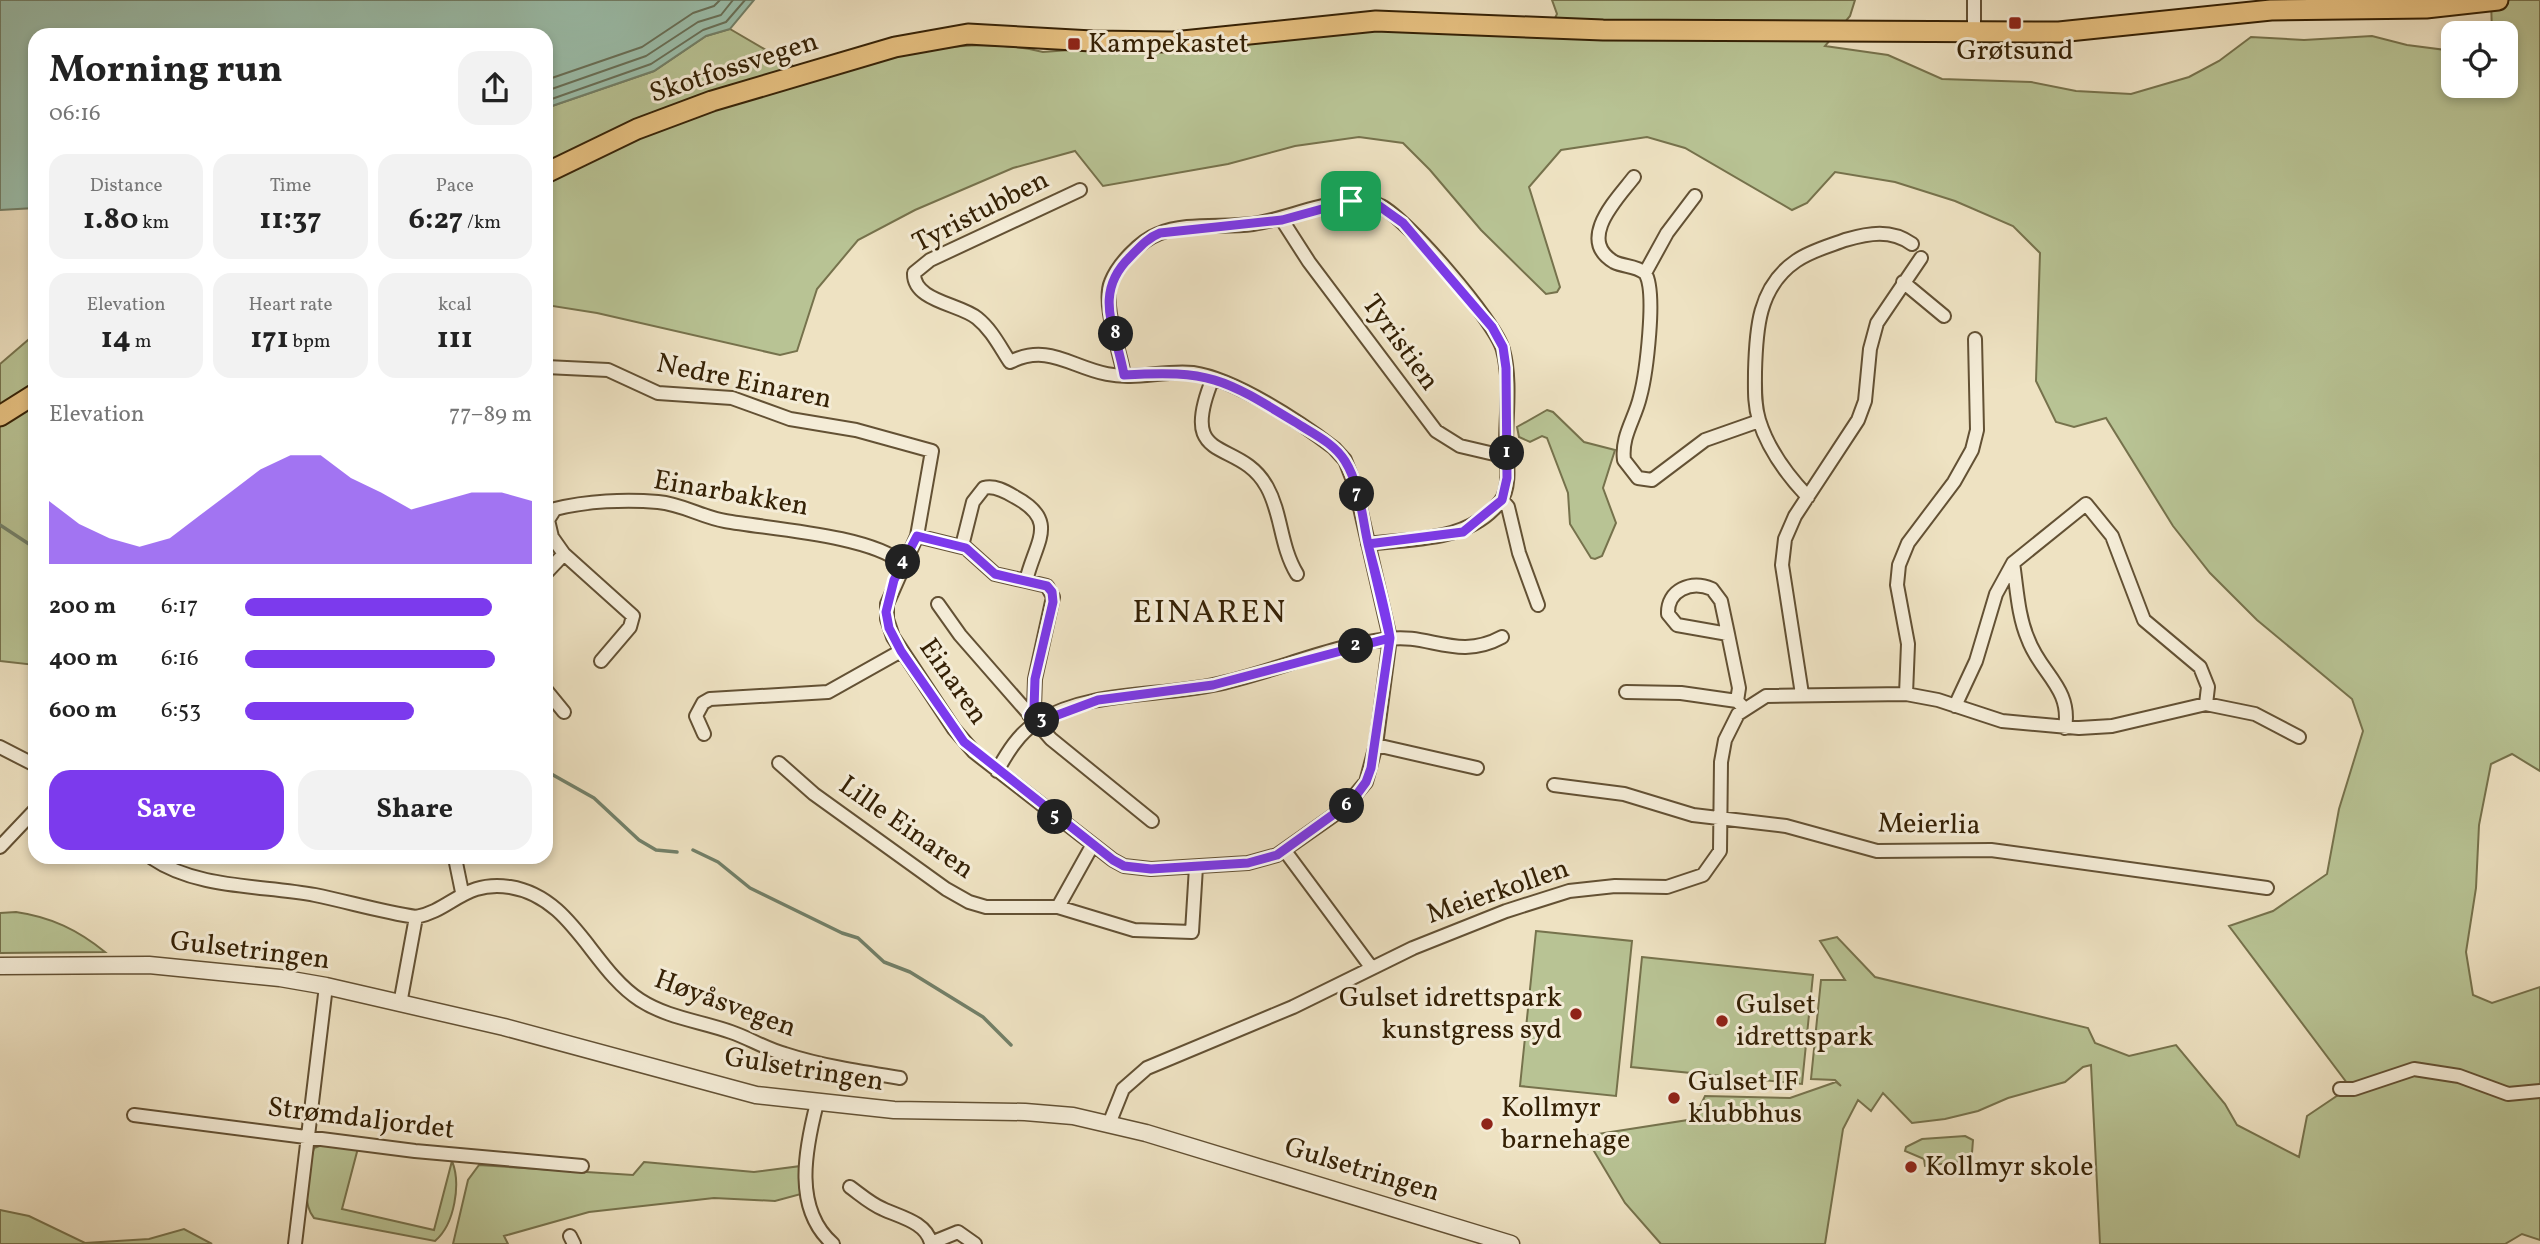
<!DOCTYPE html>
<html lang="en">
<head>
<meta charset="utf-8">
<style>
	body { margin:0; font-family:Vollkorn,serif; background:#f2f2f2; color:#222; height:100vh; display:flex; flex-direction:column; font-size:26px; white-space:nowrap }
	* { box-sizing:border-box; margin:0 }
	p { font-size:23px; color:#767676 }
	.icon { flex:none; width:38px; height:38px; fill:none; stroke:currentColor; stroke-width:2; stroke-linecap:round; stroke-linejoin:round }
	.map { position:relative; flex:1; overflow:hidden }
	.details { position:absolute; left:28px; top:28px; width:525px; height:836px; display:flex; flex-direction:column; background:#fff; border-radius:21px; box-shadow:0 4px 10px #0003 }
	.details>* { flex:none }
	.controls { position:absolute; left:2441px; top:21px; display:grid; gap:14px }
	.controls a { display:grid; place-items:center; width:77px; height:77px; border-radius:14px; background:#fff; box-shadow:0 4px 10px #0003; font-size:35px }
	.pin { position:absolute; display:grid; place-items:center; width:60px; height:60px; color:#fff; margin:-30px; border-radius:14px; box-shadow:0 4px 10px #0006 }
	.km { position:absolute; width:35px; height:35px; margin:-18px; border-radius:50%; background:#222; color:#fff; font-size:19px; line-height:35px; text-align:center }
	.round { display:grid; place-items:center; flex:none; width:74px; height:74px; border-radius:21px; background:#f2f2f2 }
	.summary { display:flex; align-items:center; justify-content:space-between; height:119px; padding:0 21px }
	h1 { font-size:38px; font-weight:700; line-height:52px }
	.metrics { display:grid; grid-template-columns:repeat(3,1fr); gap:10px; height:119px; padding:7px 21px }
	.metrics div { display:grid; align-content:center; border-radius:18px; background:#f2f2f2; text-align:center }
	.metrics b { font-size:30px; font-weight:700 }
	.metrics small { font-size:19px; font-weight:400 }
	.metrics p { font-size:19px }
	.chart { height:196px; padding:14px 21px }
	.chart p { display:flex; justify-content:space-between }
	.chart svg { width:100%; height:126px; margin-top:7px; fill:#7c3aed; opacity:.7 }
	.cta { display:flex; gap:14px; margin-top:auto; padding:14px 21px }
	.cta a { flex:1; height:80px; border-radius:21px; background:#7c3aed; color:#fff; font-size:28px; font-weight:700; line-height:80px; text-align:center }
	.cta a+a { background:#f2f2f2; color:#222 }
	ul { padding:0 21px; list-style:none; font-size:23px }
	li { display:grid; grid-template-columns:112px 84px 1fr; align-items:center; height:52px }
	li i { height:18px; border-radius:9px; background:#7c3aed }
	.map>svg:first-child { display:block }
</style>
</head>
<body>
<div class="map">
<svg width="2540" height="1244" viewBox="0 0 2540 1244">
	<rect width="100%" height="100%" fill="#eee2c2"/>
	<filter id="stains"><feTurbulence type="fractalNoise" baseFrequency=".00286" numOctaves="4"/><feColorMatrix values="0 0 0 0 .2 0 0 0 0 .09 0 0 0 0 .02 0 0 0 .5 -.17"/></filter>
	<radialGradient id="worn" r=".72"><stop offset=".6" stop-color="#630" stop-opacity="0"/><stop offset="1" stop-color="#630" stop-opacity=".3"/></radialGradient>
	<path fill="#b8c394" stroke="#76724c" stroke-width="2" d="M1552 0H1855L1850 16 1825 46 1888 55 1942 79 2031 82 2076 91 2131 94 2189 77 2219 61 2251 37 2304 40 2372 36 2407 45 2453 51 2454 86H2506V33H2492L2491 0H2540V771L2512 754 2491 764 2479 825 2476 888 2466 952 2473 995 2492 1003 2540 987V1240L2522 1234 2505 1244H2100L2091 1065 2083 1067 2065 1082 2008 1098 1978 1111 1945 1119 1912 1123 1883 1093 1871 1111 1858 1100 1843 1129 1825 1244H1661L1625 1203 1585 1136 1694 1119 1705 1096 1790 1098 1836 1082 1841 1086 1835 1080 1811 1079 1821 980H1845L1820 941 1837 937 1875 977 2088 1028 2095 1043 2129 1056 2176 1045 2225 1104 2237 1125 2299 1157 2307 1116 2350 1087 2229 926 2273 911 2327 874 2339 809 2363 731 2352 699 2257 620 2210 573 2173 526 2106 418 2074 427 2056 422 2036 381 2040 253 2013 226 1955 201 1895 182 1835 172 1807 203 1792 210 1685 148 1647 137 1561 150 1529 187 1560 287 1557 292 1546 294 1481 230 1430 170 1403 143 1359 137 1295 146 1228 164 1103 186 1075 151 1013 168 915 210 858 240 817 289 797 351 780 355 597 313 546 305V108L654 71 706 36 730 29 814 78C889 57 965 33 1043 52L1352 29 1546 36 1557 14Z
		M35 334V665L0 661V364Z
		M1547 410 1553 412 1584 442 1615 450 1603 488 1616 523 1602 556 1595 559 1591 558 1570 524 1568 493 1547 438 1542 436 1530 442 1519 437 1517 427Z
		M16 912C51 917 78 930 105 952L0 953V913Z
		M1536 931 1632 941 1616 1096 1520 1086Z
		M1642 957 1813 975 1802 1084 1631 1067Z
		M1965 1136 1973 1140 1972 1153 1966 1161 1925 1166 1924 1159 1905 1151 1906 1147 1922 1139Z
		M325 1144 358 1148 342 1209 434 1230 452 1161C461 1183 455 1224 435 1241L314 1218C300 1201 308 1168 314 1148Z
		M644 1162 754 1172 801 1166V1194L775 1201 714 1198 589 1212 504 1236 508 1244H453L468 1180 479 1165 633 1175Z
		M0 1210 29 1216 85 1243 149 1239 184 1229 212 1244H0Z"/>
	<path fill="#9bbfac" stroke="#728069" stroke-width="2" d="M0 0H754L730 29 706 36 654 71 546 108V35H35V208L0 210Z"/>
	<g fill="none" stroke-linecap="round" stroke-linejoin="round">
		<path stroke="#687058" stroke-width="2" d="M546 80 642 47 693 13 714 6 720 0
			M546 91 646 56 698 22 721 15 733 0
			M546 101 651 64 703 30 726 22 745 0"/>
		<path stroke="#728069" stroke-width="3.5" d="M0 525 35 548
			M546 771 594 798 639 840 656 850 677 852
			M693 850 718 862 750 888 842 933 858 938 884 962 910 972 983 1017 1011 1045"/>
		<g stroke="#635134" stroke-width="16">
			<path id="minor" d="M1974 34V0
				M1634 177C1618 198 1576 239 1614 262 1624 267 1635 265 1645 273
				M1695 196 1667 233 1645 273C1657 291 1646 375 1640 397 1635 419 1621 436 1624 460L1638 478 1652 480 1705 440 1759 421
				M1282 220 1309 262 1436 431 1460 446 1507 457
				M1903 282 1944 316
				M546 367 608 370 658 393 732 398 790 419 856 430 932 451 917 536 887 604V619L893 637 954 729 974 752 1113 860 1124 866 1151 869 1248 863 1277 855 1344 808 1366 782 1376 745 1390 638 1355 486 1345 460 1334 448C1300 422 1235 379 1193 373 1164 370 1135 380 1107 374 1071 367 1048 343 1010 362 1000 347 992 330 977 318 960 304 913 301 914 273L930 260 1080 190
				M1124 375C1120 352 1102 303 1111 282 1118 264 1140 241 1158 234 1186 222 1223 228 1253 224 1288 220 1349 189 1381 206 1407 219 1496 322 1503 350 1511 379 1506 415 1506 445 1507 462 1511 488 1500 502 1468 542 1415 538 1368 544
				M1213 378C1176 468 1239 436 1267 487 1282 514 1280 546 1297 574
				M1808 497C1787 475 1768 449 1759 420 1754 404 1755 388 1755 372 1756 330 1758 287 1796 261 1810 251 1829 246 1845 240 1869 233 1891 229 1912 244
				M1502 500 1508 507 1519 553 1538 605
				M917 536 966 548 995 574 1026 581C1035 542 1060 521 1015 497 1005 491 994 485 984 488L973 502 962 546
				M2013 563C2017 589 2018 616 2028 639 2040 673 2072 688 2065 728
				M546 573 564 554
				M1026 581 1047 586 1053 597 1035 679 1034 708 1029 715
				M938 604 960 635 1051 739 1152 821
				M1728 634 1721 601 1712 589C1691 580 1667 590 1668 614L1677 625 1728 634 1739 688 1737 701 1744 708
				M601 661 630 627 633 616 564 554 552 537 548 520 555 509C586 501 626 499 658 502 682 504 702 517 725 521 769 529 869 535 902 563
				M546 690 564 712
				M1626 692 1681 693 1737 701
				M1802 694 1782 565 1785 539 1795 516 1858 420 1865 401 1870 349 1877 323 1921 258
				M1906 694 1908 644 1897 585 1899 565 1908 543 1954 482 1972 450 1977 430 1975 339
				M1955 706 1976 661 1996 594 2013 563 2086 504 2112 536 2144 620 2200 667 2208 687 2206 704
				M704 734 696 716 703 703 710 699 828 692 901 651
				M1376 745 1477 768
				M0 747 35 765
				M779 763 814 794 946 889 969 902 986 907H1058L1134 930 1192 932 1196 867
				M997 771C1007 753 1019 733 1037 722 1091 690 1154 697 1213 685 1272 673 1328 646 1388 639 1429 633 1458 661 1502 637
				M1554 785 1624 794 1693 815 1786 826 1877 851 1991 850 2267 888
				M0 847 35 810
				M1285 851 1371 967
				M152 858C197 889 262 885 315 895 349 902 382 912 416 917 452 910 464 880 510 887 573 897 592 969 640 1000 668 1018 700 1021 731 1032 749 1038 766 1049 785 1054 822 1066 862 1072 900 1078
				M455 858 462 892
				M1058 907 1092 846
				M400 1004 416 917
				M2340 1089H2354L2414 1069 2459 1076 2508 1094 2540 1091
				M817 1103C805 1150 793 1209 833 1244
				M134 1115 415 1151 582 1166
				M1109 1124 1123 1089 1147 1068 1293 1007 1413 948 1506 911 1569 891 1615 886 1667 887 1703 875 1720 851 1721 762 1725 740 1738 714 1766 696 1906 694 1938 700 2002 721 2079 728 2112 726 2206 704 2255 714 2299 737
				M850 1187C861 1195 871 1204 883 1209 900 1217 926 1222 931 1243L958 1232 975 1244
				M570 1236 574 1244
				M295 1244 326 986"/>
		</g>
		<g stroke="#635134" stroke-width="19">
			<path id="tertiary" d="M0 966 149 965 280 978 326 986 504 1027 756 1095 894 1110 1025 1112 1073 1116 1146 1133 1511 1244"/>
		</g>
		<g stroke="#352105" stroke-width="23">
			<path id="primary" d="M546 173 637 129 712 101 895 47 968 34 1092 41 1173 42 1376 21 1603 30 2059 32 2271 10 2426 8 2498 0
				M0 416 35 394"/>
		</g>
		<use href="#minor" stroke="#f4ecd7" stroke-width="12"/>
		<use href="#tertiary" stroke="#f4ecd7" stroke-width="16"/>
		<use href="#primary" stroke="#e7c181" stroke-width="19"/>
	</g>
	<g fill="none" stroke-linecap="round" stroke-linejoin="round">
		<g stroke="#fff" stroke-width="14">
			<path id="route" d="M1351 201 1375 203 1403 223 1492 327 1503 347 1506 368 1507 478 1502 500 1463 532 1368 544 1390 638 1213 685 1098 700 1036 723 1029 715 1034 708 1035 679 1053 602 1052 592 1047 586 995 574 966 548 917 536 894 580 886 612 889 628 901 651 964 742 1113 860 1124 866 1151 869 1248 863 1277 855 1352 801 1366 782 1371 768 1390 638C1385 606 1376 575 1368 544 1362 517 1360 485 1345 461 1334 443 1312 433 1295 422 1223 378 1210 370 1124 375 1116 329 1092 294 1130 257 1139 248 1147 238 1160 233L1282 220 1351 201"/>
		</g>
		<use href="#route" stroke="#7c3aed" stroke-width="9"/>
	</g>
	<g fill="#8f2418" stroke="#f4ecd7" stroke-width="2.5">
		<rect x="2008" y="16" width="14" height="14" rx="3.5"/>
		<rect x="1067" y="37" width="14" height="14" rx="3.5"/>
		<circle cx="1576" cy="1014" r="7"/>
		<circle cx="1722" cy="1021" r="7"/>
		<circle cx="1674" cy="1098" r="7"/>
		<circle cx="1487" cy="1124" r="7"/>
		<circle cx="1911" cy="1167" r="7"/>
	</g>
	<g text-anchor="middle" dominant-baseline="central" stroke-width="6" stroke-linejoin="round" paint-order="stroke">
		<g font-size="28" fill="#352105" stroke="#f4ecd7" text-anchor="start">
			<text x="1088" y="44">Kampekastet</text>
			<text x="2015" y="51" text-anchor="middle">Grøtsund</text>
			<text x="1562" y="998" text-anchor="end">Gulset idrettspark<tspan x="1562" dy="32">kunstgress syd</tspan></text>
			<text x="1736" y="1005">Gulset<tspan x="1736" dy="32">idrettspark</tspan></text>
			<text x="1688" y="1082">Gulset IF<tspan x="1688" dy="32">klubbhus</tspan></text>
			<text x="1501" y="1108">Kollmyr<tspan x="1501" dy="32">barnehage</tspan></text>
			<text x="1925" y="1167">Kollmyr skole</text>
		</g>
		<g font-size="28" fill="#352105" stroke="#f4ecd7">
			<text transform="translate(734 68) rotate(-18)">Skotfossvegen</text>
			<text transform="translate(981 212) rotate(-27)">Tyristubben</text>
			<text transform="translate(1400 343) rotate(54)">Tyristien</text>
			<text transform="translate(744 382) rotate(12)">Nedre Einaren</text>
			<text transform="translate(731 494) rotate(10)">Einarbakken</text>
			<text transform="translate(953 682) rotate(55)">Einaren</text>
			<text transform="translate(1929 825) rotate(1)">Meierlia</text>
			<text transform="translate(906 828) rotate(35)">Lille Einaren</text>
			<text transform="translate(1498 892) rotate(-19)">Meierkollen</text>
			<text transform="translate(250 951) rotate(7)">Gulsetringen</text>
			<text transform="translate(725 1004) rotate(20)">Høyåsvegen</text>
			<text transform="translate(804 1070) rotate(9)">Gulsetringen</text>
			<text transform="translate(361 1119) rotate(7)">Strømdaljordet</text>
			<text transform="translate(1362 1170) rotate(17)">Gulsetringen</text>
		</g>
		<g font-size="32" letter-spacing="2" fill="#352105" stroke="#f4ecd7">
			<text x="1210" y="614">EINAREN</text>
		</g>
	</g>
	<rect width="100%" height="100%" filter="url(#stains)"/>
	<rect width="100%" height="100%" fill="url(#worn)"/>
</svg>
<div class="controls">
<a><svg class="icon" aria-label="locate" viewBox="0 0 24 24"><circle cx="12" cy="12" r="6"/><path d="M12 2v4M12 18v4M2 12h4M18 12h4"/></svg></a>
</div>
<div class="pin" style="left:1351px;top:201px;background:#1e9e55"><svg class="icon" aria-label="arrive" viewBox="0 0 24 24"><path d="M6 21V4h12l-3 4 3 4H6"/></svg></div>
<b class="km" style="left:1507px;top:453px">1</b>
<b class="km" style="left:1356px;top:646px">2</b>
<b class="km" style="left:1042px;top:720px">3</b>
<b class="km" style="left:903px;top:562px">4</b>
<b class="km" style="left:1055px;top:817px">5</b>
<b class="km" style="left:1347px;top:806px">6</b>
<b class="km" style="left:1357px;top:494px">7</b>
<b class="km" style="left:1116px;top:334px">8</b>
<section class="details">
<div class="summary"><div><h1>Morning run</h1><p>06:16</p></div><a class="round"><svg class="icon" aria-label="share" viewBox="0 0 24 24"><path d="M12 15V3M7 8l5-5 5 5M5 13v7h14v-7"/></svg></a></div>
<div class="metrics">
<div><p>Distance</p><b>1.80<small> km</small></b></div>
<div><p>Time</p><b>11:37</b></div>
<div><p>Pace</p><b>6:27<small> /km</small></b></div>
</div>
<div class="metrics">
<div><p>Elevation</p><b>14<small> m</small></b></div>
<div><p>Heart rate</p><b>171<small> bpm</small></b></div>
<div><p>kcal</p><b>111</b></div>
</div>
<div class="chart"><p><span>Elevation</span>77–89 m</p>
<svg viewBox="0 0 160 44" preserveAspectRatio="none"><path d="M0 44V22L10 30L20 35L30 38L40 35L50 27L60 19L70 11L80 6L90 6L100 14L110 19L120 25L130 22L140 19L150 19L160 22V44z"/></svg>
</div>
<ul>
<li><b>200 m</b>6:17<i style="width:86%"></i></li>
<li><b>400 m</b>6:16<i style="width:87%"></i></li>
<li><b>600 m</b>6:53<i style="width:59%"></i></li>
</ul>
<div class="cta"><a>Save</a><a>Share</a></div>
</section>
</div>
</body>
</html>
